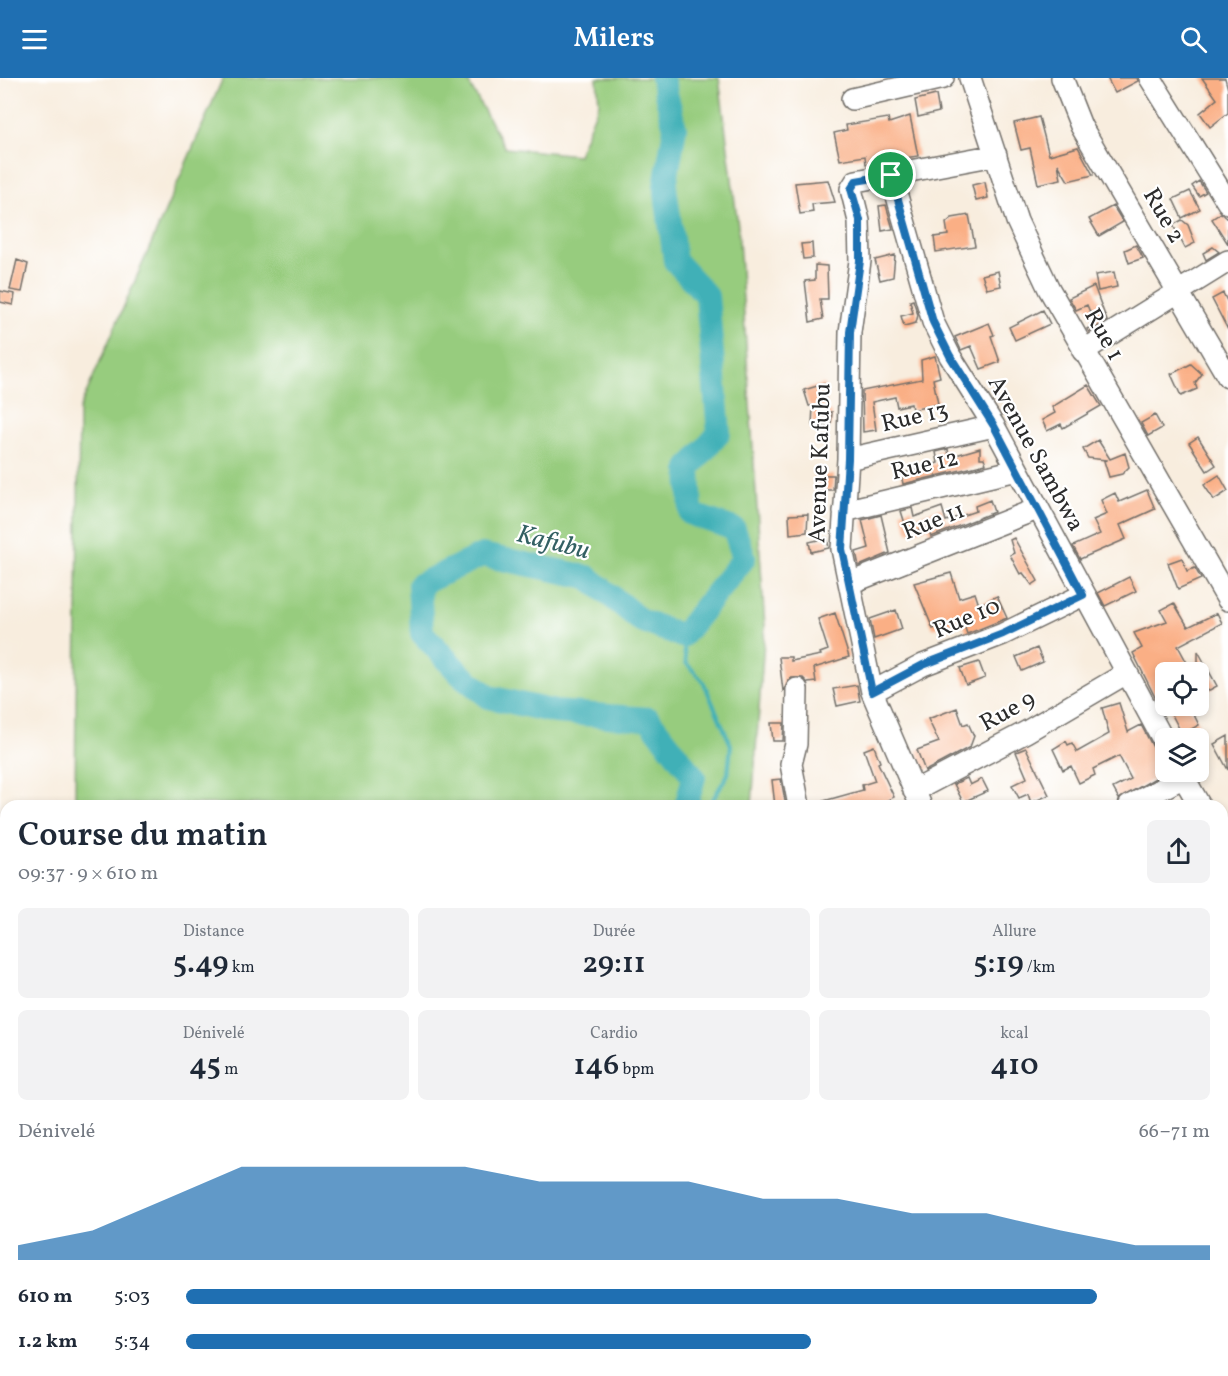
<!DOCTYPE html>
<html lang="fr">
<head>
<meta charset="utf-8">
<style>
	body { margin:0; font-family:Vollkorn,serif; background:#f2f2f3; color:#1f2937; height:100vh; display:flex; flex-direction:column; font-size:22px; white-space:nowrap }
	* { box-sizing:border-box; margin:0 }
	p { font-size:20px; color:#747a83 }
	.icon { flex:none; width:33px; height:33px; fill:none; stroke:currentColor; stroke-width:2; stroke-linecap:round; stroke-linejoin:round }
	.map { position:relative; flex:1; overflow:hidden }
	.sheet { position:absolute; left:0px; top:722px; width:1228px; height:578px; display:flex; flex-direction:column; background:#fff; border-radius:18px 18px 0 0; box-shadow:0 3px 9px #0003 }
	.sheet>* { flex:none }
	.fabs { position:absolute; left:1155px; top:584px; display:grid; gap:12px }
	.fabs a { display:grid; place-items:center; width:54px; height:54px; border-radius:9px; background:#fff; box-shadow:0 3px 9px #0003; font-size:30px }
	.pin { position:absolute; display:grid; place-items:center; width:51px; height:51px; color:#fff; margin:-26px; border:3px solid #fff; border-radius:50%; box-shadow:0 2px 6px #0007 }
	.round { display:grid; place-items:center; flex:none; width:63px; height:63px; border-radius:9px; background:#f2f2f3 }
	.head { display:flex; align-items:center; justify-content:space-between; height:102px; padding:0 18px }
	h1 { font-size:33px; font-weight:600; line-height:45px }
	.stats { display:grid; grid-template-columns:repeat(3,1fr); gap:9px; height:102px; padding:6px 18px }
	.stats div { display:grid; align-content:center; border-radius:9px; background:#f2f2f3; text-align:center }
	.stats b { font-size:30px; font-weight:600 }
	.stats small { font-size:16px; font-weight:400 }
	.stats p { font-size:16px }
	.chart { height:168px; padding:12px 18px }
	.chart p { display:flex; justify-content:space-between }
	.chart svg { width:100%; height:108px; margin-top:6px; fill:#1f6fb2; opacity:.7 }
	ul { padding:0 18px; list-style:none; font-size:20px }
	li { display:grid; grid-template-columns:96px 72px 1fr; align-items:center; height:45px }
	li i { height:15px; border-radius:8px; background:#1f6fb2 }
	header { display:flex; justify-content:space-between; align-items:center; height:78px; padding:0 18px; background:#1f6fb2; color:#fff; font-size:27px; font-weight:600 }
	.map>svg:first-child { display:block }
</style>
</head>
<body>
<header><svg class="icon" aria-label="menu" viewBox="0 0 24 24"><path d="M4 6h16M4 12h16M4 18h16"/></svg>Milers<svg class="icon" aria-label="search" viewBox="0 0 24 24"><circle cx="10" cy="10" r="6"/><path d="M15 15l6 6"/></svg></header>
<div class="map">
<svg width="1228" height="1298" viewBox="0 0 1228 1298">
	<rect width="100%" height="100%" fill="#fff"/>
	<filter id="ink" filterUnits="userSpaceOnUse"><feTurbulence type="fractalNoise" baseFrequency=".0167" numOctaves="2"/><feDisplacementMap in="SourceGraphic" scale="12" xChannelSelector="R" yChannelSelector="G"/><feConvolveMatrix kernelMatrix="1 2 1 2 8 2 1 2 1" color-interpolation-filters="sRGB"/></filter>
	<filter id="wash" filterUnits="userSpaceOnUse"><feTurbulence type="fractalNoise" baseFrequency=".008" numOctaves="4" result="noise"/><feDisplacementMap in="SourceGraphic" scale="24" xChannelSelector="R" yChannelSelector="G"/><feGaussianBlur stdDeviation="1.35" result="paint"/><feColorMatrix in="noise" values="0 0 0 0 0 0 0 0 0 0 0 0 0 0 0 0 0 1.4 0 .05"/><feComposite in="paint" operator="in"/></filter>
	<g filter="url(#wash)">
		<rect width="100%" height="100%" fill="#f8edde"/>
		<path fill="#97cc7e" stroke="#617c54" stroke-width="1.5" d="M223 0H466L505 70 578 77 599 25 597 0H719L738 148 765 549 752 727 75 726 79 332Z
			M451 1293H794L795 1298H452Z"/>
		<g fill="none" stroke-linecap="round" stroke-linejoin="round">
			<path stroke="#3fb0b7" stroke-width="4" d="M682 558 686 585 703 603 731 667 728 696 709 728"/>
			<path stroke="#3fb0b7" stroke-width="24" d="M662 0 675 50 665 108 675 183 707 218 719 355 689 390 691 436 734 451 744 480 682 558 640 542 588 499 482 477 419 507 422 555 461 597 489 619 555 634 649 641 694 699 686 728
				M476 1293 479 1298"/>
		</g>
		<g id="blocks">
			<path fill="#faaf85" d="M1107 0H1137L1138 3 1115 15Z
				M1202 0H1225L1228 11V35L1210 49 1200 35 1217 21Z
				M936 17 939 34 918 39 915 22Z
				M910 38 918 78 866 86 865 78 840 82 834 55 847 52 846 47 888 40 889 45Z
				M1039 39 1049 77 1078 69 1093 97 1068 103 1058 86 1061 101 1038 106 1030 70 1021 72 1014 45Z
				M828 102 835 124 812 126 813 134 800 136 795 105Z
				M1199 103 1206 114 1199 118 1192 108Z
				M985 104 988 120 976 123 972 107Z
				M1190 113 1200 131 1182 140 1173 121Z
				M886 127 893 151 882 153 879 128Z
				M1113 128 1123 144 1099 158 1089 141Z
				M1221 135 1228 141V166L1212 141Z
				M969 137 975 168 936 174 934 159 948 157 946 145 952 140Z
				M1182 142 1188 147 1195 165 1185 170 1173 147Z
				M812 165 813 180 803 181 801 166Z
				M1136 167 1143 180 1129 185 1125 172Z
				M1213 169 1219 174 1206 182 1203 175Z
				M895 177 893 199 880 202 875 182Z
				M17 182 28 186 22 214 10 212Z
				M815 187 827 188 828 221H820L823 241 810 244 805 203 815 202Z
				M998 193 1001 208 987 211 982 197Z
				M1114 194 1117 209 1098 213 1095 197Z
				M1094 208 1107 243 1089 254 1087 251 1095 246 1087 227 1076 232 1069 220Z
				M0 213 15 216 13 227 0 224Z
				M1223 215 1228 225V252L1212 221Z
				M913 222 918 237 916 245 904 248 901 238 913 235 910 223Z
				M1043 232 1050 246 1015 262 1009 249Z
				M989 245 994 257 991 258 1000 284 981 291 971 268 961 272 955 259Z
				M935 278 940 299 933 301 938 326 912 332 911 326 897 329 895 319 872 324 876 352 863 354 862 313 922 301 921 282Z
				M1191 286 1202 296 1195 305 1197 311 1181 318 1171 296Z
				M824 306 827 334H832L831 348 812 347 813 328H809L804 312Z
				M1088 307 1101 328 1063 350 1061 346 1047 353 1042 342 1055 335 1052 329Z
				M1155 337 1162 350 1148 358 1141 345Z
				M1198 359 1216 387 1207 393 1189 365Z
				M1098 362 1110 381 1125 375 1129 389 1122 396 1109 399 1104 383 1106 382 1088 380 1083 371Z
				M980 370V380H984L986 386 903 406 901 396 938 385 936 374 948 371 949 379Z
				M814 397H834L833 412H815Z
				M1219 397 1228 413 1214 422 1204 407Z
				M1147 412 1155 431 1120 447 1126 461 1080 481 1073 468 1100 456 1093 442 1107 436 1101 422 1115 415 1119 424Z
				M990 422 994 434 931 459 928 449 908 455 901 433 912 430 914 439 942 429 946 443 976 433 975 428Z
				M808 436 807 454 790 456 789 437Z
				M881 437 890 475 859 488 856 474 869 470 862 442Z
				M827 460 829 470 811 474 809 464Z
				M1014 460 1038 503 1032 507 1023 495 1020 496 1010 477 1014 475 1010 462Z
				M1182 480 1187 493 1195 490 1201 501 1178 511 1168 485Z
				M951 495 959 520 975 515 979 527 997 518 1007 540 967 556 962 541 933 551 914 505Z
				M1129 499 1136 513 1105 528 1098 515Z
				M1174 525 1188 549 1217 535 1222 545 1178 568 1192 594H1166V621L1158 625 1133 575 1142 570 1134 555 1167 543 1161 532Z
				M896 532 902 551 874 561 870 541Z
				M835 535 849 579 814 590 816 604 808 605 803 600H791L783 613 779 579H791V583L821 577 820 575 828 572 818 541Z
				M1037 570 1043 584 1022 593 1016 579Z
				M1198 573 1217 608 1204 615 1198 605Z
				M979 584 985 600 966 607 960 590Z
				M857 607 860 623 837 628 833 611Z
				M1119 625 1128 654 1141 647 1155 673 1164 679 1165 683 1161 685 1166 694 1119 721 1113 710 1131 701 1119 678 1093 691 1095 697 1079 705 1071 688 1063 692 1053 671 1066 663 1068 667 1072 665 1077 674 1109 656 1102 630Z
				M1182 627H1189L1199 647 1182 656 1170 633Z
				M957 630 963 647 968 645 974 658 970 669 925 693 917 672 939 664 928 641Z
				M771 645H784L783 663H773Z
				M1228 658V692L1214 666Z
				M874 668 880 684 878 685 894 719 876 728H821L820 724 863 712 862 707 875 703 864 672Z
				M1026 670 1049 717 1031 725 1028 716 1019 720 1012 707 1027 700 1016 674Z
				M967 700 970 707 982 701 988 713 963 724 954 706Z
				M781 701 786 728H775L772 702Z"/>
		</g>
	</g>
	<g filter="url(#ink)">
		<use href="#blocks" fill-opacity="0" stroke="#736f6a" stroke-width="1.5"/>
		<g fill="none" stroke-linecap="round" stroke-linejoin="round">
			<g stroke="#736f6a" stroke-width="24">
				<path id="minor" d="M970 0 1017 143 1049 211 1228 522
					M1062 0 1081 48 1228 299
					M1150 0 1228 125
					M852 21 943 0
					M891 97 933 244 950 278 994 348 1166 667
					M1083 273 1228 183
					M848 381 994 348
					M844 433 1017 392
					M850 505 1037 431
					M797 611 796 666 791 686 799 728
					M872 614 923 587 1003 556 1083 517
					M1180 693 1200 728
					M914 713 1026 654 1125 596
					M921 728 872 614 842 471 848 381 850 254 860 183 859 143 851 111 856 103 996 77
					M1129 728 1184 699
					M1222 765 1228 774
					M0 860 6 856
					M0 933 6 943
					M1222 936 1228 933
					M1222 1012 1228 1010
					M1222 1100 1228 1098
					M1222 1181 1228 1178
					M1222 1264 1228 1261
					M92 1293 93 1298
					M218 1293 220 1298
					M1138 1293 1140 1298
					M128 1298 131 1293
					M950 1298 966 1293
					M1156 1298 1166 1293"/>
			</g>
			<path stroke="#736f6a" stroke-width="2" stroke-dasharray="1.5 4.5" stroke-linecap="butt" d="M0 1065 6 1059"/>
			<use href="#minor" stroke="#fff" stroke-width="21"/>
		</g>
	</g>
	<g fill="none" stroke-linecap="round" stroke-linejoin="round" filter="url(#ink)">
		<g stroke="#fff" stroke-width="12">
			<path id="route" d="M891 97 933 244 950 278 994 348 1083 517 1003 556 923 587 872 614 842 471 848 381 850 254 860 183V142L851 111 856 103Z"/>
		</g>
		<use href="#route" stroke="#1f6fb2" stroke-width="8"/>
	</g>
	<g text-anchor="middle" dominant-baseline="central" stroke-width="4.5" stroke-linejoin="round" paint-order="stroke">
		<g font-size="24" fill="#2b2b2b" stroke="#fff">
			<text transform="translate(1163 138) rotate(60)">Rue 2</text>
			<text transform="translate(1103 257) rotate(61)">Rue 1</text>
			<text transform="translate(915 340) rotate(-13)">Rue 13</text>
			<text transform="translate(1035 376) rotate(61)">Avenue Sambwa</text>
			<text transform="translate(821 385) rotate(-88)">Avenue Kafubu</text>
			<text transform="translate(925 388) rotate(-13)">Rue 12</text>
			<text transform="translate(934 444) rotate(-22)">Rue 11</text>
			<text transform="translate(967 541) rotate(-23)">Rue 10</text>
			<text transform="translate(1008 634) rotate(-29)">Rue 9</text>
		</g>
		<g font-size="26" font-style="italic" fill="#336063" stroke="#fff">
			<text transform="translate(553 465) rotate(14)">Kafubu</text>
		</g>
	</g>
</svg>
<div class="fabs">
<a><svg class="icon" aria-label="locate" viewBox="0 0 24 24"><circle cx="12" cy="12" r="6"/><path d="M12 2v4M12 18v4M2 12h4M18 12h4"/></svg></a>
<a><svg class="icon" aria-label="layers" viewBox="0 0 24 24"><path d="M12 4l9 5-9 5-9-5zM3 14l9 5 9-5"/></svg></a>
</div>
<div class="pin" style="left:891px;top:97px;background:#1e9e55"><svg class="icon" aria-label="arrive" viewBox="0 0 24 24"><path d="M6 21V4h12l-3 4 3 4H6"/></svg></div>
<section class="sheet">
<div class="head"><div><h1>Course du matin</h1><p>09:37 · 9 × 610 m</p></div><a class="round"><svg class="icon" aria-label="share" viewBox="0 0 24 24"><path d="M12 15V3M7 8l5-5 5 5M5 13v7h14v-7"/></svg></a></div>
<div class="stats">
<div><p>Distance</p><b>5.49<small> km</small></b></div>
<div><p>Durée</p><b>29:11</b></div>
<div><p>Allure</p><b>5:19<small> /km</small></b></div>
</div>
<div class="stats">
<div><p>Dénivelé</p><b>45<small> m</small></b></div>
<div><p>Cardio</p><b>146<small> bpm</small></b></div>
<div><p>kcal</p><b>410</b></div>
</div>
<div class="chart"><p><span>Dénivelé</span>66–71 m</p>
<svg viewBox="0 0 160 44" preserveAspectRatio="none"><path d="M0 44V38L10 32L20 19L30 6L40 6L50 6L60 6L70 12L80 12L90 12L100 19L110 19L120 25L130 25L140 32L150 38L160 38V44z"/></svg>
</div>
<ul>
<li><b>610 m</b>5:03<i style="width:89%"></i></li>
<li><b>1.2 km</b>5:34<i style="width:61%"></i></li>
</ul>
</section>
</div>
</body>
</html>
